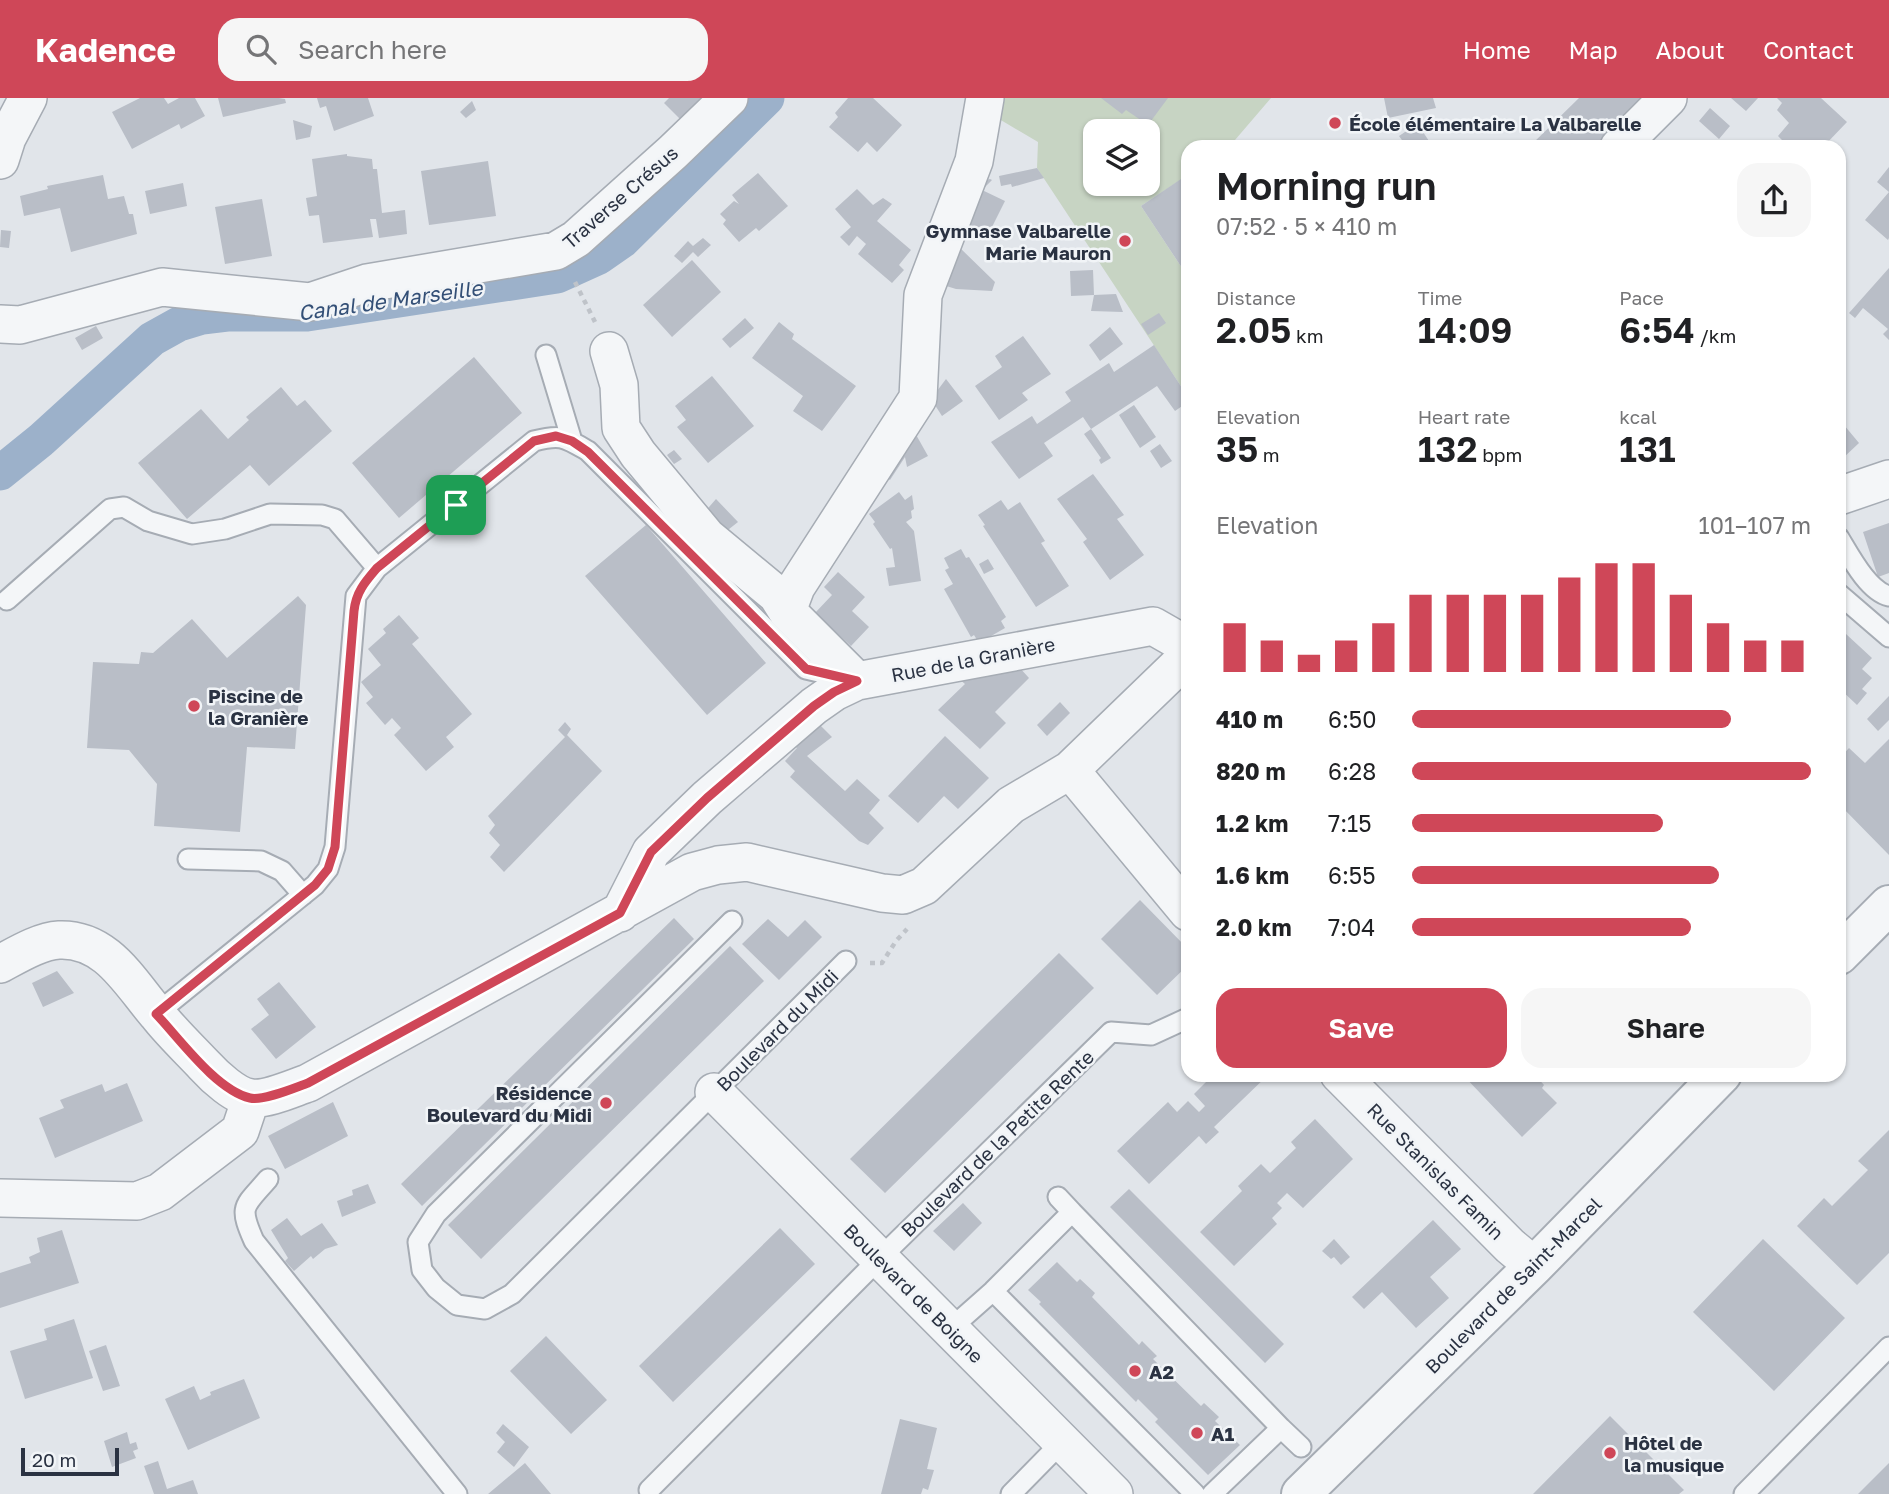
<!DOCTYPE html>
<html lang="en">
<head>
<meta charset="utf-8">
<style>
	body { margin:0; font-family:"Golos Text",sans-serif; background:#f6f6f6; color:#202124; height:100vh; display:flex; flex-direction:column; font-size:26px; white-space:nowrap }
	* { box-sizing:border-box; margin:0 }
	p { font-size:23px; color:#757577 }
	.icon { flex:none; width:38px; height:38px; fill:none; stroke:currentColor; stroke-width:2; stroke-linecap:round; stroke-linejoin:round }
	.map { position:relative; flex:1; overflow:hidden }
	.details { position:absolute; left:1181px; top:42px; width:665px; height:942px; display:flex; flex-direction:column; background:#fff; border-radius:21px; box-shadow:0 2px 5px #0004 }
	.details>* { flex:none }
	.buttons { position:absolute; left:1083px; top:21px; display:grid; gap:14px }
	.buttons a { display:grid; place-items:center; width:77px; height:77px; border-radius:14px; background:#fff; box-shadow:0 2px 5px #0004; font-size:35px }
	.scale { position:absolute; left:21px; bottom:18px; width:98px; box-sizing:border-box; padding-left:7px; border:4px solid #2a3242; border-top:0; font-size:19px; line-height:24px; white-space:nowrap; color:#2a3242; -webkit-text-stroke:5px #f1f4f7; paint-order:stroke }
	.pin { position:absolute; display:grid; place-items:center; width:60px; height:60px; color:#fff; margin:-30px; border-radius:14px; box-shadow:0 4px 10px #0006 }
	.round { display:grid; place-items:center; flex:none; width:74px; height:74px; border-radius:21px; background:#f6f6f6 }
	.headline { display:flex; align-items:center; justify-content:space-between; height:119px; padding:0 35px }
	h1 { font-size:38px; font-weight:600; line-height:52px }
	.metrics { display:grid; grid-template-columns:repeat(3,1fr); gap:10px; height:119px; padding:7px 35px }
	.metrics div { display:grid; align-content:center }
	.metrics b { font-size:35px; font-weight:600 }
	.metrics small { font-size:19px; font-weight:400 }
	.metrics p { font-size:19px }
	.chart { height:196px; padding:14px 35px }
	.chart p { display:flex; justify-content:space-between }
	.chart svg { width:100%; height:126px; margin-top:7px; stroke:#cf4758; stroke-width:6 }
	.primary-button { display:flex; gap:14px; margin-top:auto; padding:14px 35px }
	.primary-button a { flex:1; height:80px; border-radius:21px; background:#cf4758; color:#fff; font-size:28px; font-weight:600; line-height:80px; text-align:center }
	.primary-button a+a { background:#f6f6f6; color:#202124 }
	ul { padding:0 35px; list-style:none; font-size:23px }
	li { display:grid; grid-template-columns:112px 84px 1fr; align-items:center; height:52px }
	li i { height:18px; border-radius:9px; background:#cf4758 }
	header { display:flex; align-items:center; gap:42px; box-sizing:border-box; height:98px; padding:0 35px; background:#cf4758; color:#fff }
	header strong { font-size:33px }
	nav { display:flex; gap:38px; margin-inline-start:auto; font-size:24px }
	.search { width:490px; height:63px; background:#f6f6f6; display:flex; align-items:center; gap:18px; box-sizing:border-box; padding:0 24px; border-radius:21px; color:#757577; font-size:26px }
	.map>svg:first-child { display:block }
</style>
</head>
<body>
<header>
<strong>Kadence</strong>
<div class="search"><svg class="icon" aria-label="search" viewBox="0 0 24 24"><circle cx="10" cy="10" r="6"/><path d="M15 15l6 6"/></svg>Search here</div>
<nav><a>Home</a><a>Map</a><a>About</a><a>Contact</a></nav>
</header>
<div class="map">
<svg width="1889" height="1396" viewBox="0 0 1889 1396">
	<rect width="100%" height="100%" fill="#e1e5ea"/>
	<path fill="#c7d4c3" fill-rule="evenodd" d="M997 0H1271L1229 49H1188V77L1141 108 1188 179V299L1037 70 1038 44 994 18ZM1096 33H1148V86H1096Z"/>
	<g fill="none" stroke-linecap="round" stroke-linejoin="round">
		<path stroke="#9cb1ca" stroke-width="35" d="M0 375 41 342 152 241 179 226 202 219 227 216H307L557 178 599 159 622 143 767 0"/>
	</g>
	<path fill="#b9bec7" d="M140 0H164L168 6 179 0H195L205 18 181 31 179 26 132 51 112 14Z
		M218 0H279L285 1 286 5 223 19Z
		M317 0H368L374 18 334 33 326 8 320 10Z
		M669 0H711L684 25 664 5Z
		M848 0H873L902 27 877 54 867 44 858 54 829 29 838 19 835 15Z
		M1101 0H1168L1148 27 1126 12 1122 16Z
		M1384 0H1433L1436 10 1388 20Z
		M1579 0H1650L1599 49H1529Z
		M1731 0H1758L1746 13Z
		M1777 0H1821L1847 24 1825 47 1821 44 1816 49H1789L1778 38 1789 25 1777 12 1782 5Z
		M472 3 476 12 466 20 460 14Z
		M1710 10 1730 28 1719 41 1699 23Z
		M293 22 312 28 310 39 296 42Z
		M1417 25 1433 49H1407L1399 38 1408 32 1407 26Z
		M347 56V58L372 61 373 71H377L382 115 405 112 407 136 379 140 376 121H370L373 139 323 145 319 117 309 118 306 100 317 98 312 61Z
		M488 63 496 118 429 127 421 73Z
		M1889 69V140L1888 142 1865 122 1889 94 1877 84Z
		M1037 70 1044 80 1012 89 1011 86 1001 88 999 78Z
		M758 75 788 108 759 133 756 130 739 144 723 126 726 122 720 116 734 103 739 106 732 97Z
		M103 77 108 101 124 98 129 116H133L137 136 71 154 60 110 24 118 20 98 48 91 47 88Z
		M990 81 992 82 982 92 1005 103 987 139 957 125 974 85Z
		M1181 81 1188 92V179L1141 108Z
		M183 85 187 108 150 116 145 93Z
		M857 91 873 107 883 100 892 106 877 123 911 152 899 167 904 172 892 185 858 156 866 146 857 138 849 148 840 139 851 129 835 111Z
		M262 101 272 158 225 166 215 109Z
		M1 132 11 133 9 150 0 149Z
		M703 140 711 147 698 159 693 154 682 165 674 158 688 143 693 148Z
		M958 148 995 184 992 193 956 191 943 187Z
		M692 162 721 194 672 239 643 207Z
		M1889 170V242L1883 236 1888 231 1863 210 1855 220 1849 215Z
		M1093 172 1094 197 1116 196 1123 214 1091 213 1094 197 1071 198 1070 173Z
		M1159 215 1166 225 1148 237 1141 226Z
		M745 220 754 230 730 250 722 241Z
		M779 224 794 236 792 241 856 288 822 333 793 313 803 298 752 260Z
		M96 228 103 240 82 252 75 240Z
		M1110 229 1123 246 1100 263 1089 247Z
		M1023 238 1051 276 1022 295 1028 302 999 322 975 288 1002 269 995 258Z
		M1154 247 1188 299V304L1175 313 1157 288 1091 331 1083 319 1044 345 1053 358 1019 381 991 344 1032 318 1037 326 1071 303 1065 294 1109 265 1114 274Z
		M474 259 522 315 399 420 352 365Z
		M712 278 754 328 708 365 677 329 686 322 675 308Z
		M946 281 963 303 942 318 931 301Z
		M281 289 297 308 305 302 332 333 269 388 250 367 187 421 138 365 201 311 228 341 249 322 246 319Z
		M1134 307 1156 339 1140 350 1119 317Z
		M1839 321 1859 345 1842 361 1839 360Z
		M910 326 928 358 907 369 905 359 890 382 878 373Z
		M1091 331 1111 360 1101 366 1099 362 1101 360 1084 336Z
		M1160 346 1172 363 1161 370 1150 353Z
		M674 352 682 361 674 366 667 357Z
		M1093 376 1124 417 1117 421 1144 457 1110 482 1083 444 1087 441 1057 401Z
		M899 394 905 402 912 397 914 411 911 413 912 420 906 424 914 433 921 483 889 488 886 470 895 469 892 450 890 451 873 426 875 424 869 416Z
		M716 401 738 424 719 439 703 416Z
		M1001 402 1008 412 1020 404 1045 443 1041 445 1069 488 1036 509 983 428 985 427 978 417Z
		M1889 425V475L1878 479 1863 434Z
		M646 427 766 565 707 617 585 478Z
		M961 451 966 460 969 459 1006 519 1001 523 1005 530 979 545 974 537 971 539 944 491 953 486 945 472 949 470 944 460Z
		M1188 458V482H1185L1181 459Z
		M988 461 994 471 984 476 979 466Z
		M838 474 865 499 852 513 869 529 851 548 815 515 832 497 824 489Z
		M298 498 306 507 295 651 247 649 240 734 154 728 157 686 129 652 87 650 93 564 139 566 141 554 153 555 192 521 227 560Z
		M399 517 419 540 412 546 472 616 446 639 454 649 426 673 394 637 401 630 392 620 385 627 366 605 373 599 361 584 381 567 368 551 386 535 383 531Z
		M1846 536 1872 560 1862 571 1872 580 1862 591 1867 595 1857 607 1839 590V543Z
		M1010 559 1029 580 995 614 1006 625 980 651 938 612 965 586 951 574Z
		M1889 598V622L1878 633 1867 621Z
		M1060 604 1070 615 1047 638 1037 627Z
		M565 624 571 631 567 637 602 673 504 774 490 759 500 747 489 735 495 727 488 718 565 639 558 632Z
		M817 624 832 639 807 658 845 693 857 681 880 702 869 715 884 730 868 747 859 743 790 679 795 673 785 663 797 650 792 645Z
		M945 638 989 680 958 711 944 698 918 725 888 698Z
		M1889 641V757L1839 706V661L1849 650 1865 665Z
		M1140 802 1188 851V867L1157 897 1101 841Z
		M674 820 694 841 422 1108 401 1086Z
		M768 821 788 839 805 822 822 839 779 882 742 846Z
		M730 848 764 883 481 1161 448 1127Z
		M1059 855 1094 890 885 1095 850 1061Z
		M57 873 74 895 43 909 32 885Z
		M279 884 316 929 276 961 251 931 269 917 257 901Z
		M1214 976H1269L1214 1029 1219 1034 1206 1046 1199 1038 1149 1086 1117 1053 1168 1004 1177 1014 1188 1003 1199 1014 1205 1008 1194 996Z
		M1462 976H1534L1544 987 1542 990 1557 1005 1522 1039Z
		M127 985 143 1023 55 1060 39 1020 64 1010 60 1002 102 986 105 994Z
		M333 1004 348 1038 285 1071 268 1038Z
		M1315 1021 1353 1061 1303 1110 1287 1095 1277 1105 1282 1110 1272 1120 1277 1126 1234 1168 1200 1134 1242 1093 1238 1088 1261 1066 1270 1075 1296 1050 1291 1044Z
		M1889 1032V1155L1857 1187 1797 1128 1824 1100 1832 1108 1868 1072 1858 1063Z
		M368 1086 376 1105 342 1119 337 1103 353 1097 352 1092Z
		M1129 1091 1284 1246 1265 1265 1110 1109Z
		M963 1105 982 1125 954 1153 933 1133Z
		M287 1120 301 1138 322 1125 338 1147 325 1151 313 1161 311 1158 294 1173 285 1163 288 1160 271 1132Z
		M1433 1122 1461 1151 1430 1179 1449 1200 1416 1230 1382 1194 1364 1211 1352 1199Z
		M780 1130 815 1166 673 1304 639 1268Z
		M62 1132 79 1185 0 1210V1175L31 1165 29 1159 40 1154 37 1140Z
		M1334 1141 1350 1159 1341 1167 1334 1159 1331 1161 1322 1153Z
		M1763 1141 1845 1220 1774 1293 1693 1214Z
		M1057 1164 1077 1184 1080 1181 1095 1195 1092 1199 1139 1247 1142 1243 1157 1258 1153 1261 1201 1308 1204 1305 1219 1319 1215 1323 1240 1347 1208 1377 1155 1324 1158 1321 1138 1301 1136 1304 1039 1206 1041 1204 1028 1192Z
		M74 1221 93 1280 25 1301 10 1253 47 1242 44 1231Z
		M546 1238 607 1302 571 1336 510 1273Z
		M106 1247 120 1288 103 1293 89 1253Z
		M244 1281 260 1320 188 1352 165 1301 194 1288 200 1302 211 1297 210 1294Z
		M1610 1318 1684 1392 1679 1396H1533Z
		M900 1321 937 1330 927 1371 934 1372 928 1392 923 1390 921 1396H881Z
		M503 1326 529 1349 514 1369 497 1354 505 1344 496 1335Z
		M127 1334 130 1346 136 1344 138 1351 133 1353 136 1360 112 1369 104 1343Z
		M158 1363 167 1391 193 1382 198 1396H154L144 1368Z
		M525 1365 551 1396H488Z
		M1889 1365V1396H1858Z"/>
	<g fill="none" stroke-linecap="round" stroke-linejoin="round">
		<g stroke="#a6acb4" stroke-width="23">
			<path id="service" d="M546 257 572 343
				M1839 440C1850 458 1868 493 1889 498
				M1839 496 1889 539
				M7 502 110 411 124 409 148 423 192 436 225 431 270 416 322 417 335 421 377 470
				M188 761 261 763 282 773 303 797
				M732 823 436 1116 418 1144 422 1172 436 1190 457 1207 485 1211 512 1196 846 863
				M156 916 315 787 328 771 335 749 356 498 377 470 534 343C561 336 564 339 588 353L806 571 849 581
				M268 1081C244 1109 238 1107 254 1143L457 1396
				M1058 1099 1072 1114
				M993 1193 1195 1396
				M950 1231 993 1193 1072 1114 1281 1330 1212 1396
				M1281 1330 1301 1349
				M649 1392 880 1160 1111 934 1151 937 1188 920
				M1011 1396 1062 1344
				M1744 1396 1889 1249"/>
		</g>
		<g stroke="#a6acb4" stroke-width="40">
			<path id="minor" d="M1619 49 1668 0
				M0 62 7 40 28 0
				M0 226 20 227 162 189 310 204 367 185 556 153 576 141 673 54 729 0
				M609 253 619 287 621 330 638 356 707 439 777 497 787 513 857 583
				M1839 398 1889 381
				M787 513 796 489 918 300 923 197 974 63 985 0
				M1070 672 1188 814
				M620 815 651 754 707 700 814 608 834 594 857 583 1153 528 1188 548
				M0 866C17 857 40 843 59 842 107 840 130 885 157 916 171 934 188 950 204 967 214 978 236 999 252 1000 267 1002 293 990 308 985L692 774 718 767 747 764 882 795 903 797 924 788 1011 707 1070 672 1188 558
				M1339 976 1510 1148 1534 1168
				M714 994 1114 1396
				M0 1100 137 1103 160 1094 240 1033 251 1000"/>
		</g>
		<g stroke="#a6acb4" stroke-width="42">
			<path id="tertiary" d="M1839 857 1889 807
				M1301 1396 1534 1168 1722 976"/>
		</g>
		<path stroke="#bfc3c9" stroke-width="4.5" stroke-dasharray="5 5" stroke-linecap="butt" d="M575 184 595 224
			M870 865H882L896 843 907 831"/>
		<use href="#service" stroke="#f4f6f8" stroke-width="19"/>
		<use href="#minor" stroke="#f4f6f8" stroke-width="37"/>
		<use href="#tertiary" stroke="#f4f6f8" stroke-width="38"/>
	</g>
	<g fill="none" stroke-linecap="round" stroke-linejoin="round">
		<g stroke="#fff" stroke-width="14">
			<path id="route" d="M556 338 572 343 588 354 806 571 857 583 834 594 814 608 707 700 651 754 620 815 308 985C294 990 264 1003 250 1000 216 992 179 940 156 916L315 787 328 771 335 749 354 513C356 494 365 484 377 470L534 343Z"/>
		</g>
		<use href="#route" stroke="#cf4758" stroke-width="9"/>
	</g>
	<g fill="#cf4758" stroke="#f1f4f7" stroke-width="2.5">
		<circle cx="1335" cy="25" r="7"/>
		<circle cx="1125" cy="143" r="7"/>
		<circle cx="194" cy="608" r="7"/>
		<circle cx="606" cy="1005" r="7"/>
		<circle cx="1135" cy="1273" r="7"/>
		<circle cx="1197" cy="1335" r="7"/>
		<circle cx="1610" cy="1355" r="7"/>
	</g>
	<g text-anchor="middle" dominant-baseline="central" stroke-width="5" stroke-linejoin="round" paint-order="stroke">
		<g font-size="19" font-weight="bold" fill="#2a3242" stroke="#f1f4f7" text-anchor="start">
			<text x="1349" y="25">École élémentaire La Valbarelle</text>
			<text x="1111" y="132" text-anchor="end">Gymnase Valbarelle<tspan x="1111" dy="22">Marie Mauron</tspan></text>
			<text x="208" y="597">Piscine de<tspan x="208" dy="22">la Granière</tspan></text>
			<text x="592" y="994" text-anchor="end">Résidence<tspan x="592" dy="22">Boulevard du Midi</tspan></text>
			<text x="1149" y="1273">A2</text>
			<text x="1211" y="1335">A1</text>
			<text x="1624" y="1344">Hôtel de<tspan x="1624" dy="22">la musique</tspan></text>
		</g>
		<g font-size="19" fill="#2a3242" stroke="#f1f4f7">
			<text transform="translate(620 99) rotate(-41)">Traverse Crésus</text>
			<text transform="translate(973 561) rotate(-11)">Rue de la Granière</text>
			<text transform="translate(777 932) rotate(-45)">Boulevard du Midi</text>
			<text transform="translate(997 1045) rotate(-44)">Boulevard de la Petite Rente</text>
			<text transform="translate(1436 1073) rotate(45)">Rue Stanislas Famin</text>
			<text transform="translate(1513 1187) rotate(-45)">Boulevard de Saint-Marcel</text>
			<text transform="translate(914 1195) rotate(45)">Boulevard de Boigne</text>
		</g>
		<g font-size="21" font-style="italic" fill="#334f76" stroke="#f1f4f7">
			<text transform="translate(390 202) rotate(-8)">Canal de Marseille</text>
		</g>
	</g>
</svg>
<div class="buttons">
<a><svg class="icon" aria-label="layers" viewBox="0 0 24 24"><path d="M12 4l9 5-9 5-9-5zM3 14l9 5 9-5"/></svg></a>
</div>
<div class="scale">20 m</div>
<div class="pin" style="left:456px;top:407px;background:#1e9e55"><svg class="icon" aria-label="arrive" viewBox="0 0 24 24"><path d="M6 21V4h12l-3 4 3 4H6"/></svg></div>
<section class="details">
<div class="headline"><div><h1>Morning run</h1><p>07:52 · 5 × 410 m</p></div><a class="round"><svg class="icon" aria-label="share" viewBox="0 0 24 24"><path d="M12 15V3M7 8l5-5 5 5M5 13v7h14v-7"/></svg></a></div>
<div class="metrics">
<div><p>Distance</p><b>2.05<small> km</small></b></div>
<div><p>Time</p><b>14:09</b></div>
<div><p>Pace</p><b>6:54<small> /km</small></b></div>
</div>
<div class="metrics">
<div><p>Elevation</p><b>35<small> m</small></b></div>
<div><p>Heart rate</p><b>132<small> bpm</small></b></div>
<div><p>kcal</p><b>131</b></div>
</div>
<div class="chart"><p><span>Elevation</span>101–107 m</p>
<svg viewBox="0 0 160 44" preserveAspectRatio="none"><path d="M5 44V27M15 44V33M25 44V38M35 44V33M45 44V27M55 44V17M65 44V17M75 44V17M85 44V17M95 44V11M105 44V6M115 44V6M125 44V17M135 44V27M145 44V33M155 44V33"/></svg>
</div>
<ul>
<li><b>410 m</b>6:50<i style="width:80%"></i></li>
<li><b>820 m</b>6:28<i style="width:100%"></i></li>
<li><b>1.2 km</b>7:15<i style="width:63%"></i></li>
<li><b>1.6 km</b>6:55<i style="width:77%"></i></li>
<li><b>2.0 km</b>7:04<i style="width:70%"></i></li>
</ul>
<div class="primary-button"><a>Save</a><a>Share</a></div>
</section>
</div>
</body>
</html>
